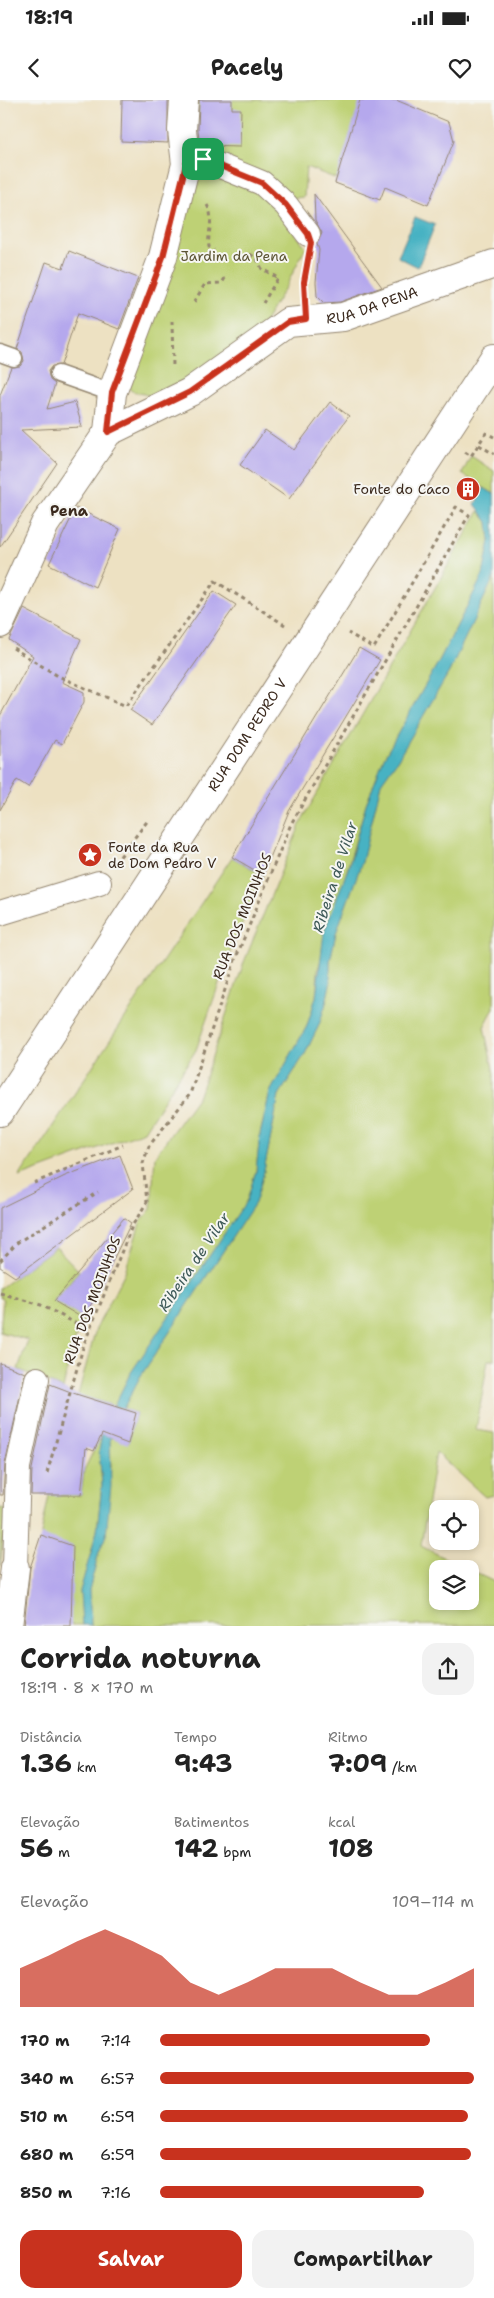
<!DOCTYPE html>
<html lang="pt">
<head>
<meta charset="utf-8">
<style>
	body { margin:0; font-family:"Shantell Sans",sans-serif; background:#f2f2f2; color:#222; height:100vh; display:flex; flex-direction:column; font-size:19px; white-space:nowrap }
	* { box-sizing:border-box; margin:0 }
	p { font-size:16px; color:#767676 }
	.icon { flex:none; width:28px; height:28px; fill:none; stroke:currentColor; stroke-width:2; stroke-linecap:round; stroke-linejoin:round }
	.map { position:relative; height:1526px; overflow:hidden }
	.drawer { display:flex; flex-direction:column; background:#fff; flex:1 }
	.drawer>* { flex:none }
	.fabs { position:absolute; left:429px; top:1400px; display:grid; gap:10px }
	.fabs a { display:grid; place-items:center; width:50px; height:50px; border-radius:10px; background:#fff; box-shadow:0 2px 8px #0003; font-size:25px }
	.pin { position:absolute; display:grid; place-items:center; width:42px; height:42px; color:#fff; margin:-21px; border-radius:10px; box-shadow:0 2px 8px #0006 }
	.round { display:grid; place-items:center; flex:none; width:52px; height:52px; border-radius:15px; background:#f2f2f2 }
	.summary { display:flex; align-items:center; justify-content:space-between; height:85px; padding:0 20px }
	h1 { font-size:28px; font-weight:700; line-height:38px }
	.stats { display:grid; grid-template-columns:repeat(3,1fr); gap:8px; height:85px; padding:5px 20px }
	.stats div { display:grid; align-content:center }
	.stats b { font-size:25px; font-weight:700 }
	.stats small { font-size:14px; font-weight:400 }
	.stats p { font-size:14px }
	.chart { height:140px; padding:10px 20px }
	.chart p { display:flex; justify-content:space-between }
	.chart svg { width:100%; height:90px; margin-top:5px; fill:#c8321e; opacity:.7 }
	.cta { display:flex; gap:10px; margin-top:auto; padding:10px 20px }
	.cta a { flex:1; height:58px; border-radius:15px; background:#c8321e; color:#fff; font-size:20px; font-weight:700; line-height:58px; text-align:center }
	.cta a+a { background:#f2f2f2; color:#222 }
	ul { padding:0 20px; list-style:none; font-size:16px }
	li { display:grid; grid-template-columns:80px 60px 1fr; align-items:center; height:38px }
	li i { height:12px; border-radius:6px; background:#c8321e }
	.status { display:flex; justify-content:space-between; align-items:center; height:35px; padding:0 25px; background:#fff; direction:ltr }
	.status svg { height:14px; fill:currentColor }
	header { display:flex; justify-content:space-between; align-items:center; height:65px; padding:0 20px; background:#fff; font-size:22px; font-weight:700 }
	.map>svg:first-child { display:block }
</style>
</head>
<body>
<div class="status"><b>18:19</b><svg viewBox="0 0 49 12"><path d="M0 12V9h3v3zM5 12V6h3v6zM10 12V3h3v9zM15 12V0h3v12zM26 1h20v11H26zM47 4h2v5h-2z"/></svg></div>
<header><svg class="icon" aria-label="back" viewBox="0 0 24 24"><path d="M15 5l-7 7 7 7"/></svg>Pacely<svg class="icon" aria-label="heart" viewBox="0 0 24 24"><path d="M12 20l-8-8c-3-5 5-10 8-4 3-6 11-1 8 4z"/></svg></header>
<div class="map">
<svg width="494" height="1526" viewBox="0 0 494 1526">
	<rect width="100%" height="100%" fill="#f6f6f2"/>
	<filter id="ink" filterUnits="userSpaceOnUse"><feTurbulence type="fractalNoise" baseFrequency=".02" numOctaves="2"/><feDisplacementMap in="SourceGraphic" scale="10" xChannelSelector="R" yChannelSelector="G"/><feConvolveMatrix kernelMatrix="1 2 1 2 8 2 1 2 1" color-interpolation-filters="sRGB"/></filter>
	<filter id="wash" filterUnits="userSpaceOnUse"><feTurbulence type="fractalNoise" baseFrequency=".0096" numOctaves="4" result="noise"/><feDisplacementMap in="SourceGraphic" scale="20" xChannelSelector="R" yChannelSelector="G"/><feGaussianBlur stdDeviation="1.12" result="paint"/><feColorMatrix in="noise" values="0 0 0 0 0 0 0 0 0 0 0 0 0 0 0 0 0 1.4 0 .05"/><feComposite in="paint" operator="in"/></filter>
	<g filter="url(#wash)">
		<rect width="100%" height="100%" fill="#ede1c2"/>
		<path fill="#bed174" stroke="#7c7e49" d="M194 0H361L337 79 306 67 304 97 288 99 193 46Z
			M202 73 229 80 263 95 306 147 286 186 258 233 175 290 151 296 132 291 121 282 193 79Z
			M471 356 494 371V394L462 374Z
			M479 411 488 422 490 441 483 475 439 561 384 658 366 704 318 869 316 897 307 926 270 992 260 1034 256 1071 247 1100 130 1274 114 1306 78 1295 96 1229 125 1172 140 1123 151 1109 155 1056 199 995 244 862 302 720Z
			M494 477V908L484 927 494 974V1260H488L476 1330 494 1333V1395L485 1397 436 1352 421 1446 467 1469H438V1501H470V1470L494 1482V1525L91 1526 89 1490 99 1452 106 1435 111 1366 110 1337 128 1343 136 1313 123 1309 140 1277 255 1103 263 1076 279 995 305 954 319 925 326 903 330 884V861L336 833 362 762 381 683 398 659 449 572Z
			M232 757 263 775 229 855 196 950 144 1031 19 1077Z
			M56 1147 79 1171 54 1200 84 1219 71 1250 63 1289 18 1269 28 1240 0 1232 3 1201 0 1197V1188Z
			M102 1334 99 1351 102 1384 97 1431 80 1491 82 1525H71L41 1435 49 1395H81L84 1370Z
			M0 1408 7 1409 0 1466Z"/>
		<path fill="#46b2c3" stroke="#406e70" d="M415 117 435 125 418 167 398 157Z
			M484 388 494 394V477L449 572 398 659 381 683 362 762 336 833 330 861V884L326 903 319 925 305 954 279 995 263 1076 255 1103 140 1277 123 1309 114 1306 130 1274 247 1100 256 1071 260 1035 270 992 307 926 316 897 324 832 349 766 366 704 384 658 439 561 483 475 490 441 488 422 475 404Z
			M102 1334 110 1337 111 1386 106 1435 99 1452 89 1490 91 1525H82L80 1491 97 1431 102 1384 99 1351Z"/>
		<g id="blocks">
			<path fill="#b5a8ed" d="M122 0H168V43L121 41Z
				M199 0H232V9H241L240 47 200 46 198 30Z
				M360 0H396L449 22 454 41 428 105 385 87 380 100 335 83Z
				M314 94 382 187 340 202 324 203 317 196 316 182 319 150 317 144 322 133 315 120Z
				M69 151 138 178 119 229 78 213 61 265 52 266 48 271 50 280 55 284 47 309 75 302 82 327 21 330 57 363 0 447V295L11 267 20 266 24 261 22 252 17 249 46 162 63 168Z
				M330 302 349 316 289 399 240 365 265 330 294 350Z
				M76 408 120 429 95 487 49 464Z
				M214 491 236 505 152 625 130 610Z
				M24 509 81 539 62 582 84 592V602L62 644 55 640 28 687 17 680 0 710V616L33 556 9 540Z
				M359 548 380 560 289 711 263 775 232 757Z
				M120 1055 133 1089 15 1177 0 1167V1108L65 1076Z
				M124 1118 131 1123 84 1219 54 1201Z
				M0 1263 25 1273 5 1364 3 1395H0Z
				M50 1284 76 1294 136 1313 128 1344 102 1334 94 1351 86 1348 81 1395H31L32 1369Z
				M41 1435 73 1446 71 1526H24L30 1468Z"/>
		</g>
	</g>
	<g filter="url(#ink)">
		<use href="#blocks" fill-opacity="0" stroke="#948670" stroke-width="1"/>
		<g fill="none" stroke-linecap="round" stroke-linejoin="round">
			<g stroke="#948670" stroke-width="19">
				<path id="service" d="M0 253 14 258
					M58 274 112 293"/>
			</g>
			<g stroke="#948670" stroke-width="26">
				<path id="pedestrian" d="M186 64 203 59 262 83 286 105 308 134
					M0 813 99 783
					M15 1468 18 1367 37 1279"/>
			</g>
			<g stroke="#948670" stroke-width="30">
				<g id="minor">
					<path d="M108 332 112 293 163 157 186 64 182 30 184 0"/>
					<path id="s1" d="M0 524 45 424 108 332 190 292 288 222 343 217 494 164"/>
					<path d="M8 1526 15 1468"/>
				</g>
			</g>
			<g stroke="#948670" stroke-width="30">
				<g id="secondary">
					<path id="s2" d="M0 1012 494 258"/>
				</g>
			</g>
			<path stroke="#948670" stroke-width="3" stroke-dasharray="4 4" stroke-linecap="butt" d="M207 105C215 118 207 133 209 147L214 150
				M250 154 257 159 262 169 278 178 263 203
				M304 192 303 182 307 162
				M194 202 205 184 222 183 227 175
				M172 221 173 267
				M479 345 494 354
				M465 352 471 356 486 333 494 337
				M13 548 58 576 126 606 215 481 285 525
				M115 763 149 719
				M34 1083 123 1045
				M0 1161 18 1142 98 1092
				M0 1193 41 1205 81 1226
				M47 1373 84 1244 132 1126 147 1102 143 1063 149 1046 190 994 235 860 291 724 469 415 456 407 374 548 348 533"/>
			<use href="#service" stroke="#fff" stroke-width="16"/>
			<use href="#pedestrian" stroke="#fff" stroke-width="24"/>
			<use href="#minor" stroke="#fff" stroke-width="28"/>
			<use href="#secondary" stroke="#fff" stroke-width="28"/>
		</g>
	</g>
	<g fill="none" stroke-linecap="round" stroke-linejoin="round" filter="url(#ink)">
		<g stroke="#fff" stroke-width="10">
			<path id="route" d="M203 59 262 83 286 105 308 134 311 143 304 182 306 219 288 222 190 292 108 332 112 292 163 157 186 64Z"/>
		</g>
		<use href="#route" stroke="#c8321e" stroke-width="6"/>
	</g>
	<defs>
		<g id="building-disc" transform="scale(1.25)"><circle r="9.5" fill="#c8321e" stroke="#f6f6f2"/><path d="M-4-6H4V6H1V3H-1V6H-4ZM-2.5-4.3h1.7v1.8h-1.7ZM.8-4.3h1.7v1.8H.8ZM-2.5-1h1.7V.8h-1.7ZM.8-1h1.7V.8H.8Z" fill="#fff"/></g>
		<g id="sight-disc" transform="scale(1.25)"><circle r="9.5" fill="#c8321e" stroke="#f6f6f2"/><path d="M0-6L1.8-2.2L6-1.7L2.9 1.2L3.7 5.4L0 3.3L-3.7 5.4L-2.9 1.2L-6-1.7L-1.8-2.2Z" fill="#fff"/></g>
	</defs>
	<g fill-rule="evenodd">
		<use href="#building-disc" x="468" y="389"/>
		<use href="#sight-disc" x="90" y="755"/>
	</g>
	<g text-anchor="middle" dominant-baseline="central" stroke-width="4" stroke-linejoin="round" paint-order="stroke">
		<g font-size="14" fill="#5c5434" stroke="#f6f6f2">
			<text x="234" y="156">Jardim da Pena</text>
		</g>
		<g font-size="14" fill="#3b2a1e" stroke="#f6f6f2">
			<text stroke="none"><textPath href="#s1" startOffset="519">RUA DA PENA</textPath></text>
			<text stroke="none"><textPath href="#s2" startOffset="451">RUA DOM PEDRO V</textPath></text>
			<text transform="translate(242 816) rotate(-68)">RUA DOS MOINHOS</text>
			<text transform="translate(92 1200) rotate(-69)">RUA DOS MOINHOS</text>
		</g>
		<g font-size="14" fill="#3b2a1e" stroke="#f6f6f2" text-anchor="end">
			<text x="450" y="389">Fonte do Caco</text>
			<text x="108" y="747" text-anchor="start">Fonte da Rua<tspan x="108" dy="16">de Dom Pedro V</tspan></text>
		</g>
		<g font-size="15" font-weight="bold" fill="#3b2a1e" stroke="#f6f6f2">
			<text x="69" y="411">Pena</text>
		</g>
		<g font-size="15" font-style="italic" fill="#3f5a58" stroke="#f6f6f2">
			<text transform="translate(335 777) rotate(-72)">Ribeira de Vilar</text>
			<text transform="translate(194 1162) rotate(-56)">Ribeira de Vilar</text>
		</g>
	</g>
</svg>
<div class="fabs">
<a><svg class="icon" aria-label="locate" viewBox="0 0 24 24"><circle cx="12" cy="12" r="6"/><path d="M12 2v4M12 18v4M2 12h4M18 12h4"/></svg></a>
<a><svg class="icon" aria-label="layers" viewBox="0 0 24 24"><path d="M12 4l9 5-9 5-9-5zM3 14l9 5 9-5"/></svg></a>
</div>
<div class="pin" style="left:203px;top:59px;background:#1e9e55"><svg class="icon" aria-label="arrive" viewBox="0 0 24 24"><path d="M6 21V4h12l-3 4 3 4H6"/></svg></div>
</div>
<section class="drawer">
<div class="summary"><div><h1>Corrida noturna</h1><p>18:19 · 8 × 170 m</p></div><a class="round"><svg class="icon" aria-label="share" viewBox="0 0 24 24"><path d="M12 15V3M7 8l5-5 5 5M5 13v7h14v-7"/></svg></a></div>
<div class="stats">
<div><p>Distância</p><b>1.36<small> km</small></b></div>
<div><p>Tempo</p><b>9:43</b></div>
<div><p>Ritmo</p><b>7:09<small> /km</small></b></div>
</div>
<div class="stats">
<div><p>Elevação</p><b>56<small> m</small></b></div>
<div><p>Batimentos</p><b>142<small> bpm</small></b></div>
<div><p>kcal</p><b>108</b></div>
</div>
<div class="chart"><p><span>Elevação</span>109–114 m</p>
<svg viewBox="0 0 160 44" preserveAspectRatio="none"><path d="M0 44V25L10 19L20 12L30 6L40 12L50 19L60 32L70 38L80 32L90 25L100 25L110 25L120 32L130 38L140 38L150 32L160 25V44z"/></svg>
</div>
<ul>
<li><b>170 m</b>7:14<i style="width:86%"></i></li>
<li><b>340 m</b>6:57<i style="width:100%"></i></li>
<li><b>510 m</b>6:59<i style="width:98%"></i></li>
<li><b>680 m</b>6:59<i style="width:99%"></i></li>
<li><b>850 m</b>7:16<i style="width:84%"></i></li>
</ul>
<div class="cta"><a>Salvar</a><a>Compartilhar</a></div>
</section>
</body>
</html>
